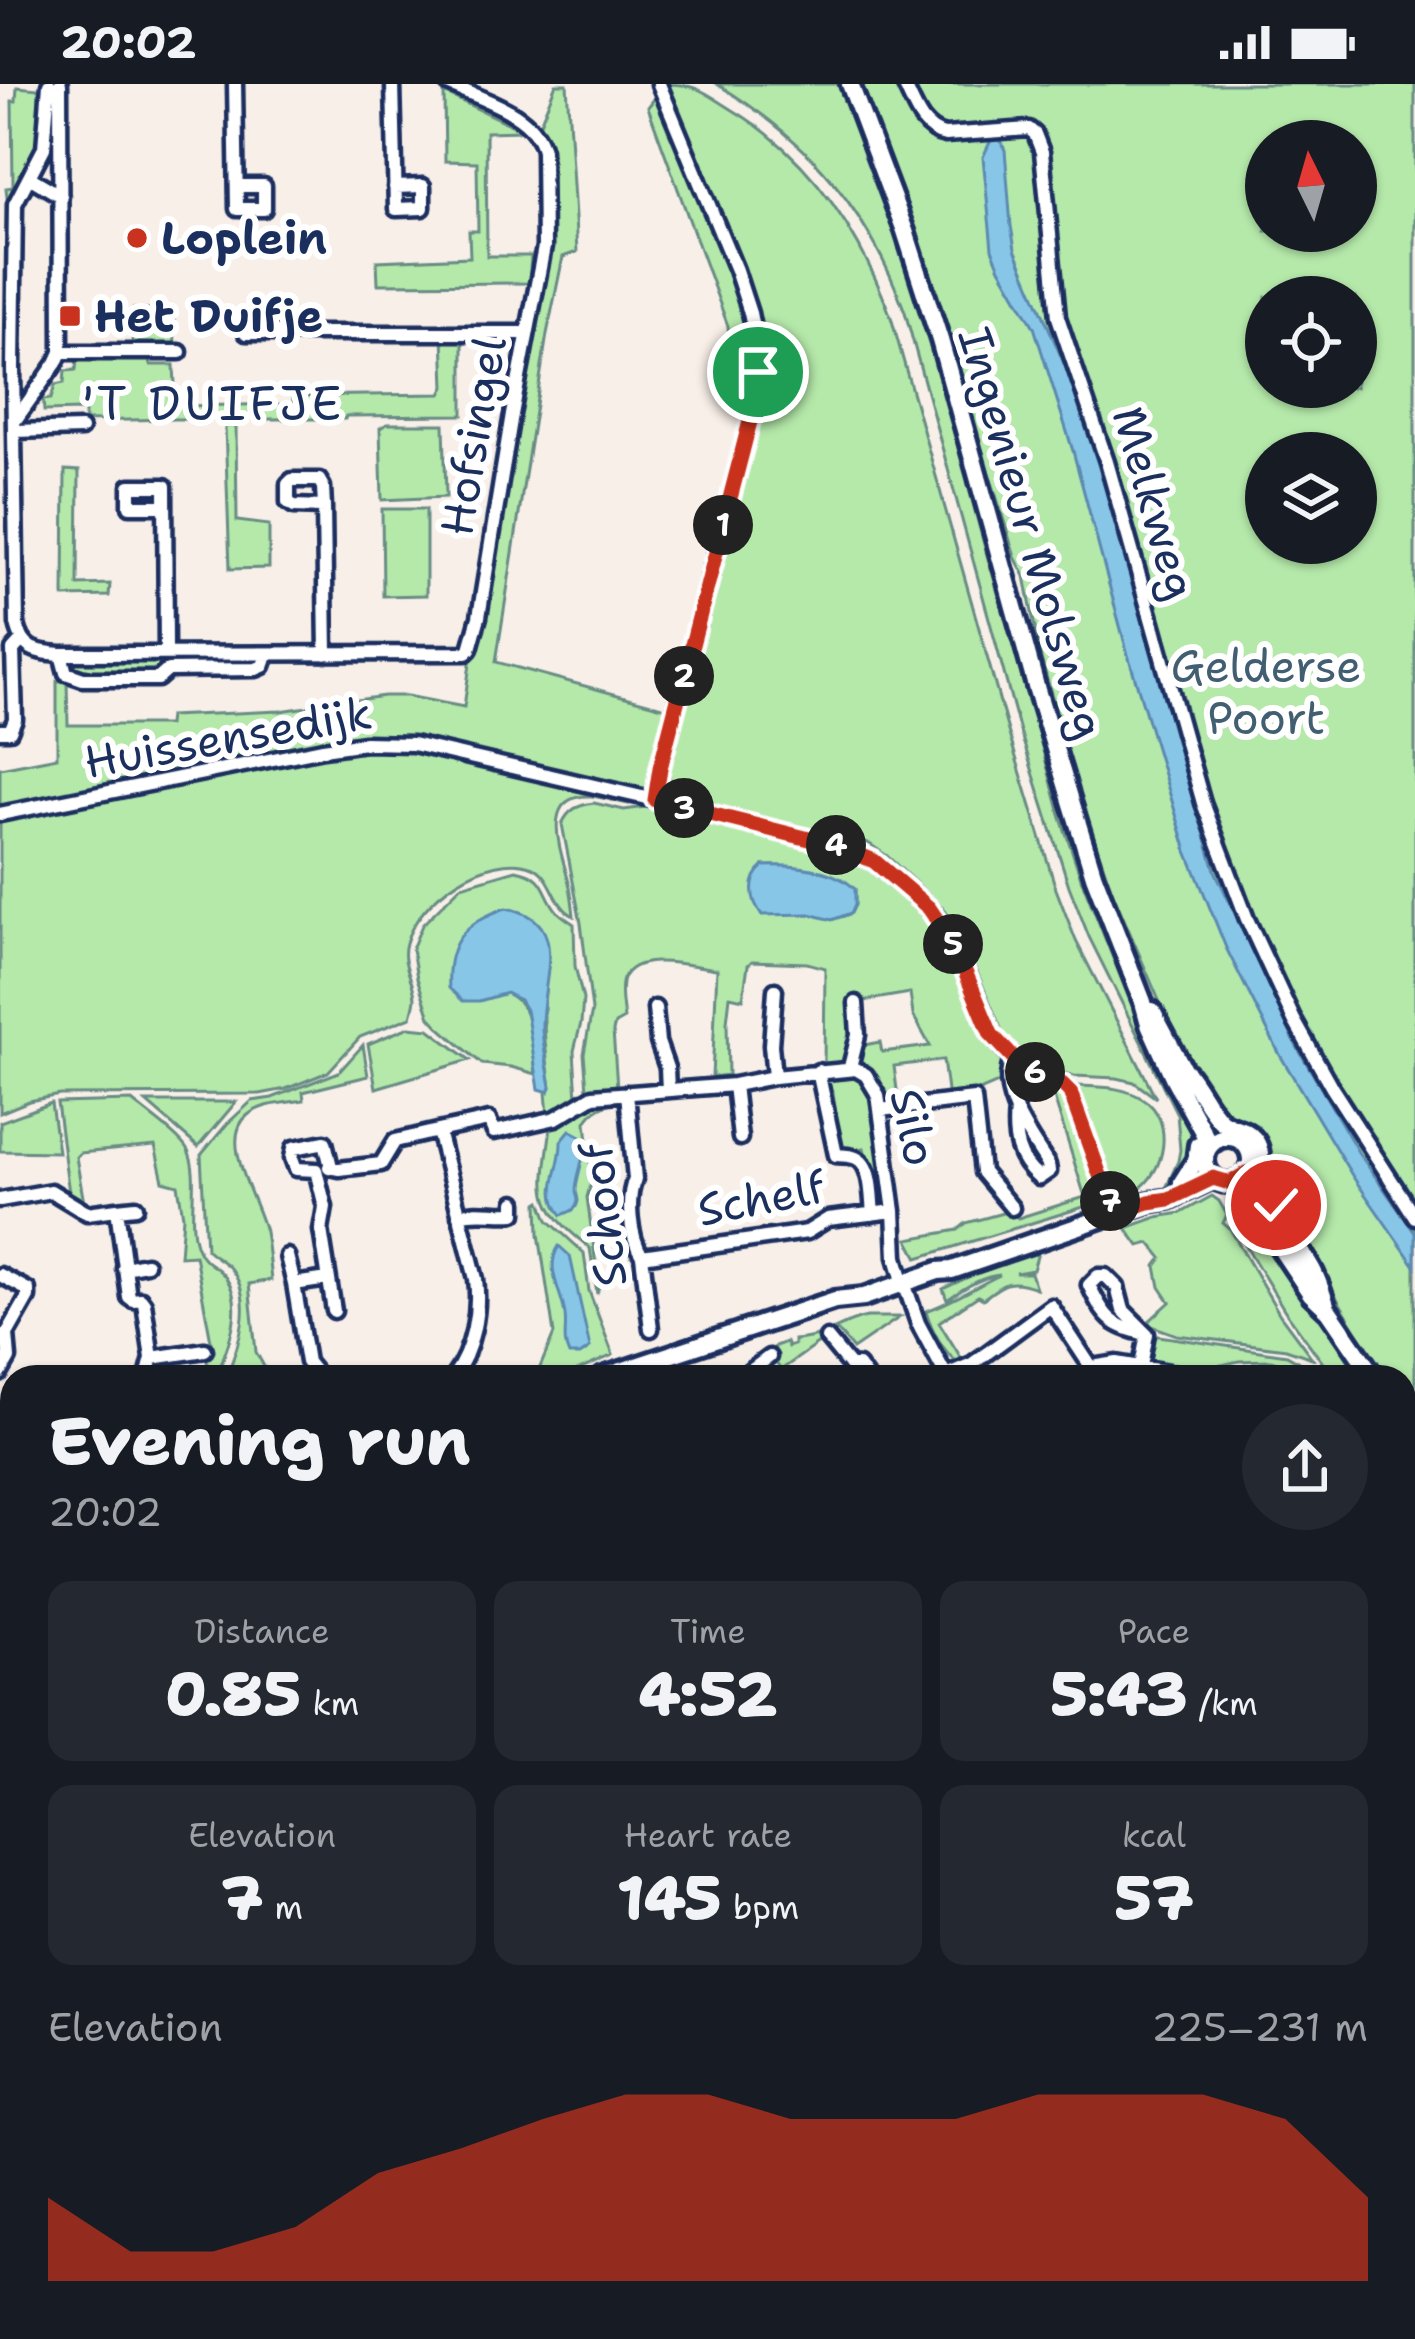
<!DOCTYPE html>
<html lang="en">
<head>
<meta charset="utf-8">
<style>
	body { margin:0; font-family:"Shantell Sans",sans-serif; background:#242831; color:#f1f3f6; height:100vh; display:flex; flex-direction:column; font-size:45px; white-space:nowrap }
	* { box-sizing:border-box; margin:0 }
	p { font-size:39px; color:#9ea1a6 }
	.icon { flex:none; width:66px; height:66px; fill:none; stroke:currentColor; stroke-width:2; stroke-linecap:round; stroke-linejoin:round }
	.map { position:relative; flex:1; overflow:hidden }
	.drawer { position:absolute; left:0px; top:1281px; width:1416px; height:975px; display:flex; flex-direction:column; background:#171b24; border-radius:36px 36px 0 0; box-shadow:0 3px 9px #0004 }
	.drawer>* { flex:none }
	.needle { width:78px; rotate:355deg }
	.controls { position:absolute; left:1245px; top:36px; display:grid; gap:24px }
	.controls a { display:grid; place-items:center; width:132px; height:132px; border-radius:50%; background:#171b24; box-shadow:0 3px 9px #0004; font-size:60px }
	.pin { position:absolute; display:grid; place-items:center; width:102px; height:102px; color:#fff; margin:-51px; border:6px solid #fff; border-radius:50%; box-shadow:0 3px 12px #0007 }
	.km { position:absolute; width:60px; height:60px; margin:-30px; border-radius:50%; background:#222; color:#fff; font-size:33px; line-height:60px; text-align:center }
	.round { display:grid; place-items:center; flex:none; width:126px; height:126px; border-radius:63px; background:#242831 }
	.summary { display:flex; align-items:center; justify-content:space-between; height:204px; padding:0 48px }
	h1 { font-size:66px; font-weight:800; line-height:90px }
	.figures { display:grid; grid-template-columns:repeat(3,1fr); gap:18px; height:204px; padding:12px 48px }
	.figures div { display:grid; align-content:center; border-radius:24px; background:#242831; text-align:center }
	.figures b { font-size:60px; font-weight:800 }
	.figures small { font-size:33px; font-weight:400 }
	.figures p { font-size:33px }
	.chart { height:336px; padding:24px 48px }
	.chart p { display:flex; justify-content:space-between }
	.chart svg { width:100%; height:216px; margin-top:12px; fill:#c8321e; opacity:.7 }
	.status { display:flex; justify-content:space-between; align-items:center; height:84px; padding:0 60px; background:#171b24; direction:ltr }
	.status svg { height:33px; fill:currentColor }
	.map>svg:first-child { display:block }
</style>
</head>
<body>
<div class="status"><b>20:02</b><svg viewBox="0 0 49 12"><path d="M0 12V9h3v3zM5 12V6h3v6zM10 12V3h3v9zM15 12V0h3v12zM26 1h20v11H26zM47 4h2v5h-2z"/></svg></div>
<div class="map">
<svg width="1415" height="2255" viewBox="0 0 1415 2255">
	<rect width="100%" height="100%" fill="#f8efe8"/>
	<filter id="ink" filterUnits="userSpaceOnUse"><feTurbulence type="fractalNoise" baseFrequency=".00833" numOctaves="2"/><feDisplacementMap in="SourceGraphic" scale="24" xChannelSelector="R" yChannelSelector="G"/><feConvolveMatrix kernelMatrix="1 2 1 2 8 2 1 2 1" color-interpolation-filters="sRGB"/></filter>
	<g filter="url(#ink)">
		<path fill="#b5e9aa" stroke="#688c84" stroke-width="3" fill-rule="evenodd" d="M556 0H567L577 168 563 173 547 250 496 578 670 625 649 702 633 709 387 655 0 727V684L57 673V597H67L68 641H168L169 632 280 627 384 612H407L464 623 472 565 481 550 494 481 538 208 549 81 547 56 538 44Z
			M665 0C699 0 705 9 733 26 811 73 860 149 891 233L1008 647 1056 805 1076 857 1156 1014 1134 998 1117 994 1074 992 1057 987 1026 971 1005 954 977 888 945 826 887 772 868 759 688 720 683 710 677 711C665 695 669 678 672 660L753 353 763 303 765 278 759 234 736 172Z
			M717 0H841L907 182 965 363 968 401 991 486 999 484 1029 595 1036 640 1061 734 1082 797 1147 959 1190 1044 1192 1070 1180 1093 1166 1104 1178 1077 1180 1066 1177 1030 1089 853 1069 802 1019 644 905 228C867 124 811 58 717 0Z
			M862 0H902L932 42 907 0H1415V1341L1404 1324V1293H1384L1274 1109 1273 1106 1280 1103 1278 1096 1270 1101 1268 1068 1262 1052 1256 1045 1219 1029 1176 956 1112 807 1083 721 1040 571 1025 492 1015 473 911 134ZM1266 57H1356V147H1266ZM1266 213H1356V303H1266ZM1266 369H1356V459H1266Z
			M17 3 39 5V62L12 112 7 113 6 104 13 103 12 17H16Z
			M444 9 524 47 486 48 487 172H531L529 199 378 200 377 177 470 173 469 147H478L477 78 445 77Z
			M657 11 728 184 750 248 738 254 729 253 728 242 648 23Z
			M133 225H174L175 266H132Z
			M443 253H463V331L346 332 345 335H174L85 337V327L82 326 44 327 43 316 51 315 55 301 64 299 65 287 76 286 77 275 149 276 151 281H174L176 322 293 320V312L441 310 445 303Z
			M387 340H444L446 413 382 416 380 344Z
			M225 342H236L237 437 269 441V484L230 485Z
			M65 386 79 387 78 501 110 500 109 512 64 513Z
			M382 425H426V511L383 512Z
			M260 570 259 581H163L154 591 80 589 75 583 76 577 82 573Z
			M412 662 631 716 629 720C617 718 603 713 591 712 535 710 564 774 570 803 572 813 573 822 574 832 553 822 553 791 533 783 489 765 417 816 406 859 400 879 414 895 415 914 415 918 412 929 411 933L360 953 328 988 286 1005 260 1010 60 1011 29 1017 0 1029V737L284 677 369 663Z
			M594 719 624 726 653 722 864 774 926 827 942 850 1003 972V997C983 1005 969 1013 948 1015L943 976 894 982 899 1022H887C879 1002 875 993 856 981L859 962 880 958 882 968 930 962 913 931 910 909 851 919 847 979 824 983 825 884 807 879 752 877 748 881 743 915 730 912 727 938 728 991 712 993 717 885C692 882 635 866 623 895 619 906 623 924 624 935L615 940 613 947 617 1003 587 1005 584 970 592 926 581 839 562 740C569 725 578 721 594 719ZM765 782C798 781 825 789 855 805V821L851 829C814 849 787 806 765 782Z
			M516 786C548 792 541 807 557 827 562 832 568 836 574 840L575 882 583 915 581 939 574 967 577 1014 555 1030 548 1031 546 1008 551 1003C543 952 541 925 549 874L479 917 506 909C535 921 532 962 536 990L511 983 482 980 438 942 430 933 417 894 412 865 422 841 461 802Z
			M409 943 429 945 470 976 376 1004 368 960Z
			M363 961 368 992 303 1008 304 1016C286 1019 263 1019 248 1031 217 1056 259 1118 265 1148 268 1164 269 1180 271 1196L249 1200 256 1268 267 1288V1293H226C239 1262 256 1213 229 1183 222 1176 213 1172 206 1165L201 1071 227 1040 252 1017 272 1014 339 988Z
			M1016 983 1064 1003 1103 1117 918 1174 908 1155 958 1146 966 1139 1010 1127 1018 1134 1085 1113 1054 1013 1014 999 1011 986Z
			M856 991C860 995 866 1000 869 1006 880 1025 884 1093 886 1118L882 1122 879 1121 875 1087 868 1081 864 1064 841 1067 833 1008H827L828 992Z
			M1077 1002C1100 1003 1123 1002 1143 1015 1175 1035 1166 1089 1136 1107 1130 1110 1123 1111 1117 1113L1114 1109Z
			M622 1014V1018C608 1019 593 1024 586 1038L592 1096 587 1113 599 1203 597 1210 590 1164C533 1120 543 1108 551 1042L589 1016Z
			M132 1017C146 1029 180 1052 188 1067 200 1092 187 1132 196 1160 204 1183 216 1179 226 1194 246 1223 227 1265 216 1293H206L209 1282 204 1270 211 1257 195 1171 180 1172 183 1132 178 1101 163 1097 155 1062 80 1069 76 1073 84 1119 69 1109 57 1019Z
			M146 1018H236L198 1063Z
			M51 1019 58 1068 0 1067V1038Z
			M1212 1112 1219 1117 1227 1131 1223 1139 1230 1145 1280 1231 1312 1274 1286 1265 1177 1251 1146 1240 1170 1218 1160 1203 1156 1182 1162 1174 1150 1159 1139 1162 1126 1144 1157 1133 1181 1129Z
			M541 1117 548 1136 584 1169 589 1207 613 1271 563 1293H536L554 1250 539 1150 538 1119Z
			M1248 1123 1363 1293H1333L1285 1227 1235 1144V1130Z
			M1038 1169 1033 1186 1016 1189H1031L1036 1204C1009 1194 1004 1199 983 1215L978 1212 939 1238 963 1277 959 1279C943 1269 931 1244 926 1227 953 1218 976 1202 1000 1191 982 1192 962 1205 947 1216L943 1205 979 1188Z
			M867 1233H900L853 1265 837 1246 781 1286 771 1272 775 1262 786 1258 788 1263 794 1261V1256C829 1254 835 1240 867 1233Z
			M1152 1251 1287 1271 1316 1288 1315 1291 1271 1276 1239 1277 1200 1286 1147 1277Z
			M1404 1968 1415 1986V2182L1404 2174V2007L1407 2002 1404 2000Z"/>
		<path fill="#88c6e8" stroke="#5c8ab1" stroke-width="3" d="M991 56H1000L1005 66 1011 142 1015 165 1084 326 1107 395 1111 420 1149 560 1216 789 1296 961 1358 1068 1415 1149V1182L1353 1093 1280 971 1226 864 1187 767 1126 564 1073 367 1034 243 1000 184 992 165 983 73Z
			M764 782C793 781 834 784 855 805V820L851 829 832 836 810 830 762 831C750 815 748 795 764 782Z
			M506 824C574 835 540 898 542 945 543 964 548 984 551 1003L549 1008 539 1005 526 926 520 916 506 909 479 917H463L449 904C446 859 464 838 506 824Z
			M570 1046 581 1052C588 1072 577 1086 576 1106 576 1110 578 1113 578 1117 576 1127 571 1127 562 1131 542 1107 562 1085 561 1057Z
			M559 1162 570 1172 590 1264 580 1271H569C562 1257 567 1246 565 1231 562 1207 544 1185 559 1162Z
			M12 1656V1806L6 1838 12 1846V1859L0 1856V1800L3 1792 0 1777V1688Z"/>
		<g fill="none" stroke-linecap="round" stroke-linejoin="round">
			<g stroke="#1b2f5e" stroke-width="21">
				<path id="street" d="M49 0 44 64 15 120 13 284 17 540C23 567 36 568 61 570L466 569 470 565 479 533 511 336 544 163 543 66C534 28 480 15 448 0
					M235 0 237 125H264V102H237
					M393 0 396 125 423 124V102L395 103
					M904 0C914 20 921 46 945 51L1029 45 1035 50 1042 68 1058 233 1107 378 1203 719 1247 835 1294 936 1332 1004 1415 1133
					M29 93 61 112
					M246 249H527
					M61 268H180
					M14 338 56 279 61 268 60 0
					M15 347 81 345
					M292 396H319L323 403 324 423 294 422 288 418V400Z
					M165 422H130V402H165L166 568
					M324 423 326 570
					M61 570 66 589 83 595H158L168 586 256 585 263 582 267 570
					M0 647H10L15 635 13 566 22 556
					M655 716 660 684 754 322 758 288 756 259 750 229 736 186 659 0
					M0 730 323 665 365 659 413 660 655 716 840 763 873 777 929 824 954 861 991 950 1012 975 1040 991 1062 1000 1070 1008 1114 1130
					M655 924 658 958 667 984 668 1006
					M1012 975C997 1012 1030 1051 1048 1081L1049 1087 1039 1094C1017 1076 1013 1054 1016 1026
					M850 983 858 951 856 919
					M818 987 836 1071C843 1072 850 1071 856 1074 873 1081 871 1115 873 1130
					M774 993 771 961 775 906
					M734 1001 740 1054
					M627 1009 635 1095C626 1115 630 1153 642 1172L651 1245
					M880 1026 974 1015 982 1088 1012 1124
					M329 1083 339 1085 381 1080 395 1057 438 1047
					M331 1083 325 1058 294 1064 292 1074 296 1085 316 1086 325 1123 321 1146 334 1227
					M0 1116 51 1107 87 1129 117 1125 129 1213 133 1216 141 1215 144 1219 152 1274
					M117 1125 136 1123
					M459 1131C478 1125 495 1131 515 1129V1118
					M287 1172 294 1200
					M642 1172 807 1148 828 1135 894 1127
					M124 1184 146 1180
					M0 1191 28 1206V1213L7 1250 9 1274 0 1290
					M1098 1192H1106L1117 1203 1123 1226 1147 1250C1111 1243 1104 1233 1089 1201Z
					M827 1254 850 1282H858L866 1293
					M1141 1282 1147 1250
					M946 1291 972 1280 1051 1222 1093 1286
					M147 1293 152 1274 205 1266
					M319 1293 307 1278 294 1200 328 1195
					M453 1293C473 1266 480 1227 476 1195L438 1047 489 1036 494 1048 556 1034 593 1012 734 1001 774 993 856 985 866 991 878 1011 894 1127 896 1173 901 1190 918 1239 947 1293
					M742 1293 769 1273
					M1083 1293 1098 1282 1117 1279 1199 1293
					M0 1377 12 1383
					M0 1446 12 1444
					M1404 1584 1415 1602
					M1404 1622 1415 1638
					M1404 1694 1415 1699
					M1404 1775 1415 1768
					M0 2033 12 2037
					M0 2145 12 2149
					M1404 2224 1415 2209
					M717 2244 755 2255
					M843 2244 863 2255
					M955 2244 977 2255
					M1334 2244 1349 2255
					M455 2255 458 2244
					M906 2255 912 2244
					M1176 2255 1184 2244
					M1233 2255 1241 2244
					M1397 2255 1408 2240 1404 2230"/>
			</g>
			<g stroke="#1b2f5e" stroke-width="26">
				<path id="secondary" d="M850 0 905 147 940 256 1037 606 1094 792 1143 918 1149 940 1174 995 1210 1061
					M1152 927 1188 994
					M1186 988C1199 1003 1206 1022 1220 1036 1230 1045 1244 1043 1253 1054 1263 1065 1259 1077 1262 1091 1265 1107 1276 1119 1279 1136
					M1205 1076a23 23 0 1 1 46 0a23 23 0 1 1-46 0Z
					M1247 1089C1266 1123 1293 1151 1312 1185 1318 1196 1322 1209 1326 1221
					M1182 1098 1196 1076 1198 1061
					M1236 1098 1311 1210 1329 1227 1374 1293
					M603 1293 835 1216 864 1213 938 1187 952 1186 1149 1118 1169 1115 1213 1094
					M1404 1337 1415 1353
					M337 2244 373 2255"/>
			</g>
			<use href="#street" stroke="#fff" stroke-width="12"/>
			<use href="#secondary" stroke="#fff" stroke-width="16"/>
		</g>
	</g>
	<g fill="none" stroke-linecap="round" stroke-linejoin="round" filter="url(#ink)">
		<g stroke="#fff" stroke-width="24">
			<path id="route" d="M758 288 754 322 660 684 655 716 841 763 874 777 929 824 954 861 991 950 1020 981 1062 1000 1070 1008 1114 1130 1149 1118 1169 1115 1213 1094 1230 1099 1247 1089 1268 1124 1279 1136 1276 1121"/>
		</g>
		<use href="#route" stroke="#c8321e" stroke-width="15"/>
	</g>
	<g fill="#c8321e" stroke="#fff" stroke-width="4.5">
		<circle cx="137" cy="154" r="12"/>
		<rect x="58" y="220" width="24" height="24" rx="6"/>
	</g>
	<g text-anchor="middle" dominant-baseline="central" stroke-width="12" stroke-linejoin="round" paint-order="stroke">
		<g font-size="45" font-weight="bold" fill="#1b2f5e" stroke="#fff" text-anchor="start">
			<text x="161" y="154">Loplein</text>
			<text x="94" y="232">Het Duifje</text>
		</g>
		<g font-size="45" fill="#1b2f5e" stroke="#fff">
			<text transform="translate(473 352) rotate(-80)">Hofsingel</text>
			<text transform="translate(1155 419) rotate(74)">Melkweg</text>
			<text transform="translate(1032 449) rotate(74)">Ingenieur Molsweg</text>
			<text transform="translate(228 653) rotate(-10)">Huissensedijk</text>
			<text transform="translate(914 1043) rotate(78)">Silo</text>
			<text transform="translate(761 1114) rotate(-11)">Schelf</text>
			<text transform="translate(603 1131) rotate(-96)">Schoof</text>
		</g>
		<g font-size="45" fill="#425e71" stroke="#fff">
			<text x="1266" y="582">Gelderse<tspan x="1266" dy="52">Poort</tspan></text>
		</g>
		<g font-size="48" letter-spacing="3" fill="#1b2f5e" stroke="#fff">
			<text x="213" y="319">'T DUIFJE</text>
		</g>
	</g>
</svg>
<div class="controls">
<a><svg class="needle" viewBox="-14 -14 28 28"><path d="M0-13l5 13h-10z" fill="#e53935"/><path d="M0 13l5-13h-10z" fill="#9ea1a6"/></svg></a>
<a><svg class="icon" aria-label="locate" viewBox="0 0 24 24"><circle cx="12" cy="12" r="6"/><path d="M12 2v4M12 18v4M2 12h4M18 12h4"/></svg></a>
<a><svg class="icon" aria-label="layers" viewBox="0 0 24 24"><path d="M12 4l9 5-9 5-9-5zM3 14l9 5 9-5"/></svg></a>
</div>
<div class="pin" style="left:758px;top:288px;background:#1e9e55"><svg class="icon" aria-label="arrive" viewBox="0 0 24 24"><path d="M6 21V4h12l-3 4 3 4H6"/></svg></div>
<div class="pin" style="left:1276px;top:1121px;background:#d93025"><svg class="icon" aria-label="check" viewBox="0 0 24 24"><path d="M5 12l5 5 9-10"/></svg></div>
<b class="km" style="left:723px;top:441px">1</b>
<b class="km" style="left:684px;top:592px">2</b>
<b class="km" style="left:684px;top:724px">3</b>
<b class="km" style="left:836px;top:761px">4</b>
<b class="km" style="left:953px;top:860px">5</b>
<b class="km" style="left:1035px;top:988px">6</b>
<b class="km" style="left:1110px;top:1117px">7</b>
<section class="drawer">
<div class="summary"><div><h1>Evening run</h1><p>20:02</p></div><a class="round"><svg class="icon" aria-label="share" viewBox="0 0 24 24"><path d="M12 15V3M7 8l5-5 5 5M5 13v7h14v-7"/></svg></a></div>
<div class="figures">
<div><p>Distance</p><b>0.85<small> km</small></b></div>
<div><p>Time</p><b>4:52</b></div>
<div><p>Pace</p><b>5:43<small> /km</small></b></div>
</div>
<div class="figures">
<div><p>Elevation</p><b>7<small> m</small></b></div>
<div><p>Heart rate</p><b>145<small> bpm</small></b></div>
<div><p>kcal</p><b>57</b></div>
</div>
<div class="chart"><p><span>Elevation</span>225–231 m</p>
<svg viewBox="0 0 160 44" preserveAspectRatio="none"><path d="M0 44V27L10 38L20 38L30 33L40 22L50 17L60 11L70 6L80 6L90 11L100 11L110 11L120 6L130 6L140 6L150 11L160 27V44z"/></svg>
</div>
</section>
</div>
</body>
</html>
